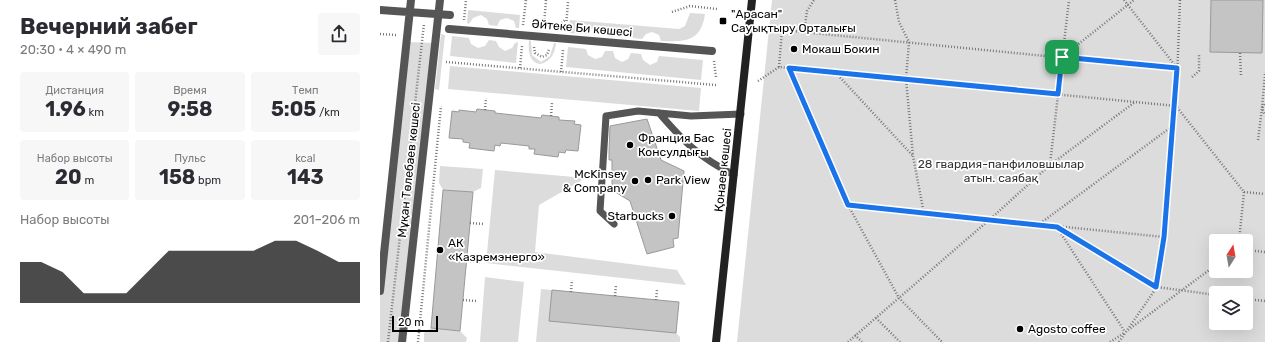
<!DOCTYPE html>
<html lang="ru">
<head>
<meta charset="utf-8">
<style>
	body { margin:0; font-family:Rubik,sans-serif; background:#f7f7f7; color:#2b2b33; height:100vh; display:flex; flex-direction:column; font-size:15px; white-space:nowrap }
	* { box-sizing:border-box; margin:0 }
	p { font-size:13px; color:#7c7c81 }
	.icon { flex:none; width:22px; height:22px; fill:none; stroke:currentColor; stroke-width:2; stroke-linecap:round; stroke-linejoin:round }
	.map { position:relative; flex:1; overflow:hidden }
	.drawer { display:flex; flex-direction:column; background:#fff; width:380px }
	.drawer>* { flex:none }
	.needle { width:26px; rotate:11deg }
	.controls { position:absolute; left:829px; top:234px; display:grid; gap:8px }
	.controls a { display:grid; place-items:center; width:44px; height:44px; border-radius:4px; background:#fff; box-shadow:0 4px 16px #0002; font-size:20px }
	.scale { position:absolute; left:12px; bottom:10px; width:46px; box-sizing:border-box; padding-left:4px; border:2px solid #000; border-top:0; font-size:11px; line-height:14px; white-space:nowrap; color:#000; -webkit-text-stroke:3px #fff; paint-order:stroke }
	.pin { position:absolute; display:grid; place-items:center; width:34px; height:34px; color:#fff; margin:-17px; border-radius:8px; box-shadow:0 2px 6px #0006 }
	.round { display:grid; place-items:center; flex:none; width:42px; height:42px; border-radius:4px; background:#f7f7f7 }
	.summary { display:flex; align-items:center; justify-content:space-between; height:68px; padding:0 20px }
	h1 { font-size:22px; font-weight:700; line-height:30px }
	.metrics { display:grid; grid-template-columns:repeat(3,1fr); gap:6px; height:68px; padding:4px 20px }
	.metrics div { display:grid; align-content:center; border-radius:4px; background:#f7f7f7; text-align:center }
	.metrics b { font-size:20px; font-weight:700 }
	.metrics small { font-size:11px; font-weight:400 }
	.metrics p { font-size:11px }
	.chart { height:112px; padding:8px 20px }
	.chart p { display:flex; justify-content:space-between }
	.chart svg { width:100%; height:72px; margin-top:4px; fill:#000; opacity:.7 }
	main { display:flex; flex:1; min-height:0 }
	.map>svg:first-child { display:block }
</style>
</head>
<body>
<main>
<section class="drawer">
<div class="summary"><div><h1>Вечерний забег</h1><p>20:30 · 4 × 490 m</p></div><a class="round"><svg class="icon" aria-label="share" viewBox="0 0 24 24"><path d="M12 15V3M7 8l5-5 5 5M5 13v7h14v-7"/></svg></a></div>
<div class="metrics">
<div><p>Дистанция</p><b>1.96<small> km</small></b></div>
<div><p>Время</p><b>9:58</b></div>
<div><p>Темп</p><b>5:05<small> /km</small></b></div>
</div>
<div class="metrics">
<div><p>Набор высоты</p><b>20<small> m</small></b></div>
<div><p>Пульс</p><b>158<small> bpm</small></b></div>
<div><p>kcal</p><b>143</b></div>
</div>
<div class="chart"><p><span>Набор высоты</span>201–206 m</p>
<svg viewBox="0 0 160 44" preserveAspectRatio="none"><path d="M0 44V19L10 19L20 25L30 38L40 38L50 38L60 25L70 12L80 12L90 12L100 12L110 12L120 6L130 6L140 12L150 19L160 19V44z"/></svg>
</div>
</section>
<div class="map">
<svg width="885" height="342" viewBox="0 0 885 342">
	<rect width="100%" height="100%" fill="#fff"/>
	<path fill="#dcdcdc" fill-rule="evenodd" d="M392 0H885V342H357ZM836 241H866V271H836ZM836 293H866V323H836Z
		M88 10 140 15 139 28H136L134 21 127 18 120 20 117 26 109 25 107 19 101 15 93 18 89 24 87 23Z
		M310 13 325 14C321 42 305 42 281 41L279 35 272 32 266 34 262 39 253 38 250 32 244 29 238 31 235 37 226 36 223 30 217 27 210 29 207 34 189 33 190 20 299 29 305 26Z
		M61 34 65 35 59 90 55 89Z
		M72 36 89 38 91 44 98 48 105 46 109 40 116 41 119 47 125 51 132 48 135 43 138 42 136 63 70 56Z
		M149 40 151 41 152 55 161 62 170 56 174 43H176C175 53 171 62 160 64 149 62 148 51 149 40Z
		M26 42 55 43 22 342H0V291Z
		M188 47 206 49 208 55 215 59 222 57 225 51H233L235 58 242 62 248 59 251 53 261 54 263 60 270 65 277 62 279 56 323 60 321 80 186 67Z
		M70 66 321 88 319 111 68 89Z
		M60 166 103 169 101 188 93 192 63 190 59 183Z
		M115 170 206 178 159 205 155 252 297 270 306 285 106 263Z
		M105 277 144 282 138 342H100Z
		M161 289 172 290 296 333 300 337V342H156Z
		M51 328 80 331 87 338 86 342H44V333Z"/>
	<path fill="#c4c4c4" stroke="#999" d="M831 0H883L882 53 830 52Z
		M97 109 115 111V113L161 118 162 115 179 117V120L195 121 194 124 201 125 198 151 186 150 185 153 179 152 178 157 154 154 155 149H149V146L121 143 120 146 115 145 114 151 89 148 90 143 83 142V139L69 138 72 111 79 112V110L96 112Z
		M267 119 281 160 304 171 298 238 293 239 294 247 267 254 250 201 232 190V160H229V151L230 126Z
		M63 190 93 192 80 331 51 328Z
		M172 290 299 302 296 333 169 321Z"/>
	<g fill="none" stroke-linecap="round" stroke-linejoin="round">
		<path stroke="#777" stroke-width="2.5" stroke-dasharray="1 2" stroke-linecap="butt" d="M515 0 519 22 529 42 526 79 533 156 544 214
			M744 0 797 68
			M292 12 310 6 337 9
			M84 20 86 0
			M143 25 146 0
			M164 25 166 0
			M177 27 186 19
			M186 27 188 2
			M424 32 427 11 434 0
			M0 34 17 35
			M154 47 155 53 162 57 167 55 169 49
			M860 53 861 76
			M682 57 754 0
			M334 61 336 77
			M66 62 336 85
			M399 67 402 30 797 69
			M140 68 142 46
			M409 68 468 205 519 298 562 342
			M181 72 183 50
			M456 73 533 156
			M885 74 882 108 885 115
			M812 77 819 71V55
			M378 81 399 67 796 106 864 192 859 241
			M105 110 106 98
			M171 116 172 103
			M878 140 882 108 885 104
			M670 164 689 0
			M864 192 885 194
			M468 205 784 237
			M90 223 104 224
			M658 225 794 125
			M677 228 777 287 836 295
			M678 229 745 332
			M709 247 712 244
			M866 250 885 252
			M87 261 100 262
			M191 292 192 280
			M235 296 236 285
			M866 299 885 301
			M83 300 97 301
			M276 300 277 290
			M496 318 520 342
			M748 330 836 265
			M475 335 482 342
			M8 342 44 24
			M38 342 61 106
			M468 342 609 220 670 165 755 102
			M730 342 744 333
			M739 342 777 287 784 237 796 106 800 0"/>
		<path stroke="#555" stroke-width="7" d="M279 113C305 143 319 157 354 175
			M234 224 220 211 226 116 258 111 311 116 361 114"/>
		<path stroke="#555" stroke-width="8" d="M0 10 70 15
			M69 29 332 51
			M0 291 31 0
			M22 342 60 0"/>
		<path stroke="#222" stroke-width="8" d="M336 342 372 0"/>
	</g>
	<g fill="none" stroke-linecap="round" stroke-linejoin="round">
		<g stroke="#fff" stroke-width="8">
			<path id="route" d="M682 57 797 68 784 237 776 287 677 227 468 205 409 68 678 94Z"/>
		</g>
		<use href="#route" stroke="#1a73e8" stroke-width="5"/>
	</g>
	<g fill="#000" stroke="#fff" stroke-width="1.5">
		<rect x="339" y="17" width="8" height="8" rx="2"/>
		<circle cx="414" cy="49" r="4"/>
		<circle cx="250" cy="145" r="4"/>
		<circle cx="268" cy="180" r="4"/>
		<circle cx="255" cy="181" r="4"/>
		<circle cx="292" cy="216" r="4"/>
		<circle cx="60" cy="250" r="4"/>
		<circle cx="640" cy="329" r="4"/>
	</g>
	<g text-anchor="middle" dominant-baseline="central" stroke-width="3.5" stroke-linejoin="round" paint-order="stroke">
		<g font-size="12" fill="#000" stroke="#fff" text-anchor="start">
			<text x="351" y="14">"Арасан"<tspan x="351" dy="14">Сауықтыру Орталығы</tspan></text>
			<text x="422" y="49">Мокаш Бокин</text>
			<text x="258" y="138">Франция Бас<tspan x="258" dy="14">Консулдығы</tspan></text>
			<text x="247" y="174" text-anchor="end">McKinsey<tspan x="247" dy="14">&amp; Company</tspan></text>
			<text x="276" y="180">Park View</text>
			<text x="284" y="216" text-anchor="end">Starbucks</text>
			<text x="68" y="243">АК<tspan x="68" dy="14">«Казремэнерго»</tspan></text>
			<text x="648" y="329">Agosto coffee</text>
		</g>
		<g font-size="12" fill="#000" stroke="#fff">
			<text transform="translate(202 28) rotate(5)">Әйтеке Би көшесі</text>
			<text transform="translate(29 170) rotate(-84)">Мұқан Төлебаев көшесі</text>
			<text transform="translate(343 170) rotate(-84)">Қонаев көшесі</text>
		</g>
		<g font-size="12" fill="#333" stroke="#fff">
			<text x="621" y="164">28 гвардия-панфиловшылар<tspan x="621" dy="14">атын. саябақ</tspan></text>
		</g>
	</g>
</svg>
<div class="controls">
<a><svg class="needle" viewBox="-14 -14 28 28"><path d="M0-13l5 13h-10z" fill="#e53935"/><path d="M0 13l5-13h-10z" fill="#7c7c81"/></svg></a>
<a><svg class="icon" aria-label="layers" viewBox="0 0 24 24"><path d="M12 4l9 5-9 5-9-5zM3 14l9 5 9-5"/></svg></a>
</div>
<div class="scale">20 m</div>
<div class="pin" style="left:682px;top:57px;background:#1e9e55"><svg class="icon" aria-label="arrive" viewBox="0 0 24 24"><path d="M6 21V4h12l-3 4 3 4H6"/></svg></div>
</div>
</main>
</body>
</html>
